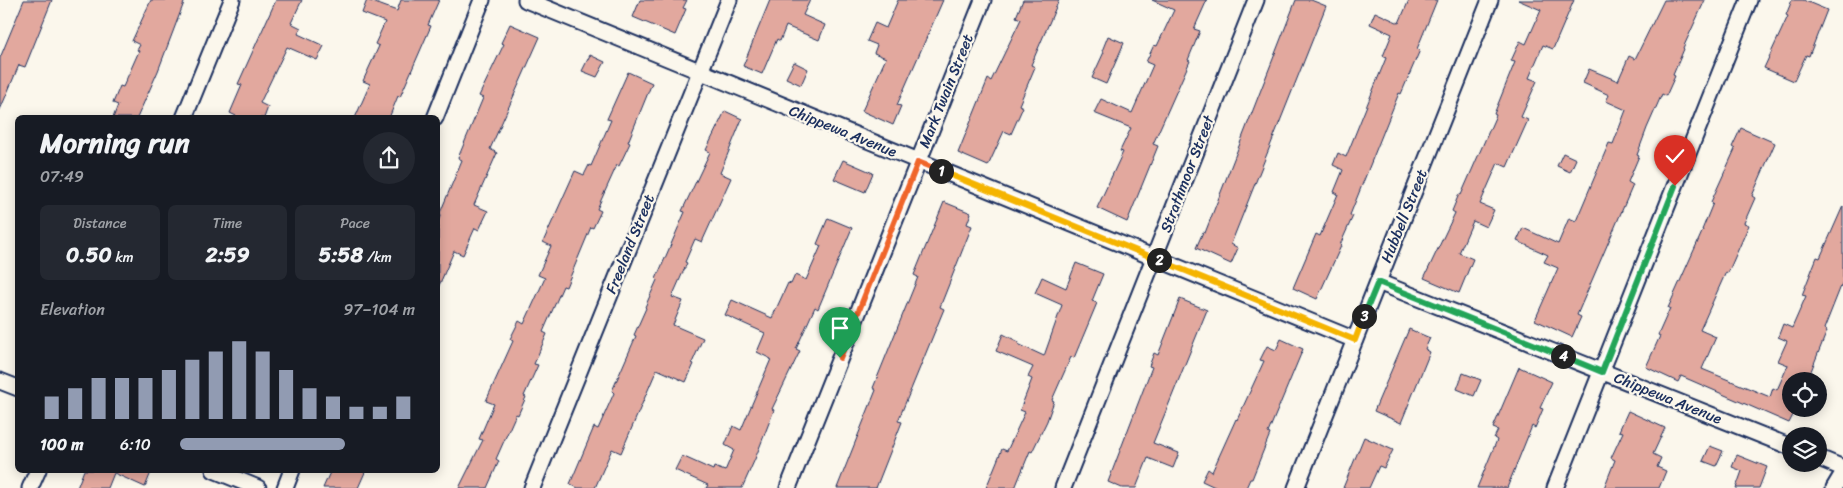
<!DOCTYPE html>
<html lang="en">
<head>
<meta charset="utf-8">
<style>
	body { margin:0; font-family:Sriracha,sans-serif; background:#242831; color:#f1f3f6; height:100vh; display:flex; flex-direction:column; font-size:19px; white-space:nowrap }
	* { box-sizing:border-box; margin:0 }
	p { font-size:16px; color:#9ea1a6 }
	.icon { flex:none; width:28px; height:28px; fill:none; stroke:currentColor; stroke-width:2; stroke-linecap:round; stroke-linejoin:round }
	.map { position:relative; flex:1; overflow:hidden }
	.sheet { position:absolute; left:15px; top:115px; width:425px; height:358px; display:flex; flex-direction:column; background:#171b24; border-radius:8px; box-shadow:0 2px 12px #0003 }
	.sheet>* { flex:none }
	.tools { position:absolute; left:1782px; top:372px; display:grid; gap:10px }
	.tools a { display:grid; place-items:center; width:45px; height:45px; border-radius:50%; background:#171b24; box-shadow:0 2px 12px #0003; font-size:25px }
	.pin { position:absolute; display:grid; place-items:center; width:42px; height:42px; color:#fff; margin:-51px -21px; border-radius:50% 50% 50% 0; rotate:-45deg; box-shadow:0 0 5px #0007 }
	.pin .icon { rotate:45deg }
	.km { position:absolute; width:25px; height:25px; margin:-12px; border-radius:50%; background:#222; color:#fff; font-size:14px; line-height:25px; text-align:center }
	.round { display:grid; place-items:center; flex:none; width:52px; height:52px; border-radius:26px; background:#242831 }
	.headline { display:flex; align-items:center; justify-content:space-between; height:85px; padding:0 25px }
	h1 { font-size:28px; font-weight:700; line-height:38px }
	.stats { display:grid; grid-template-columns:repeat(3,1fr); gap:8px; height:85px; padding:5px 25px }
	.stats div { display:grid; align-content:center; border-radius:8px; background:#242831; text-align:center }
	.stats b { font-size:21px; font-weight:700 }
	.stats small { font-size:14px; font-weight:400 }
	.stats p { font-size:14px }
	.chart { height:140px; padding:10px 25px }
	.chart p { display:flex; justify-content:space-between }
	.chart svg { width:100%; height:90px; margin-top:5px; stroke:#919bb2; stroke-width:6 }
	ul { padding:0 25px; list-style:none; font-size:16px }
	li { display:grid; grid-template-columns:80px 60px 1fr; align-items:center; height:38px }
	li i { height:12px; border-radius:6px; background:#919bb2 }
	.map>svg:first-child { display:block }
</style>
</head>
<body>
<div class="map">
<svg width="1843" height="488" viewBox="0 0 1843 488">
	<rect width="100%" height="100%" fill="#fbf7ec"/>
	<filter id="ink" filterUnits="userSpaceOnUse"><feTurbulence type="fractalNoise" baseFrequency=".02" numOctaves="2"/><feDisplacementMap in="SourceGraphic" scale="10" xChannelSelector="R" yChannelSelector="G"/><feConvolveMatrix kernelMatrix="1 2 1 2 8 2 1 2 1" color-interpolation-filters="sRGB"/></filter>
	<g filter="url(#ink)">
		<path fill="#e2a89e" stroke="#1b2f5e" d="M24 0H52L25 67 19 65 0 110V58Z
			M151 0H185L158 71 137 118H113L118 105 113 103 120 86 123 87 139 51 137 50 140 45 132 41Z
			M276 0H302L291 23 301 28 298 34 324 46 317 60 287 47 260 103 268 107 264 118H240L230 113 242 85 238 84Z
			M367 0 397 11 401 0H439L428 25 431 26 400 97 398 96 389 118H355L370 84 363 81 379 46 375 44 385 22 362 13Z
			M640 0H687L683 8 686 9 675 35 633 17Z
			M770 0H810L803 15 825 25 819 40 786 26 780 41 777 39 762 74 743 66Z
			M898 0H943L897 105 901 106 893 125 862 111 886 58 874 53 877 45 867 41 875 23 886 28Z
			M1023 0H1059L1031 65 1035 67 1019 105 1023 107 1011 134 1004 131 988 166 958 153 988 79 991 81 1021 19 1016 17Z
			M1152 0H1207L1194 29 1200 31 1188 60 1190 61 1153 144 1158 146 1127 222 1097 208 1123 152 1120 151 1131 128 1094 113 1101 99 1132 113 1153 65 1146 62 1154 45 1157 46 1174 10Z
			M1296 0H1311L1326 6 1231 244 1238 248 1231 264 1196 248 1203 232 1205 233Z
			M1409 0H1437L1417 49 1420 50 1401 94 1399 93 1350 215 1353 216 1340 245 1341 246 1317 299 1293 288 1316 234 1320 236 1338 194 1334 192 1343 170 1333 165 1338 153 1346 157 1386 58 1383 56 1392 34 1370 24 1375 12 1399 23Z
			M1518 0H1574L1553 49 1543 45 1529 78 1537 81 1521 117 1528 120 1507 167 1498 163 1480 204 1494 210 1486 227 1473 221 1459 253 1473 259 1459 293 1424 278 1455 213 1452 211 1459 194 1461 195 1496 115 1494 114 1515 62 1511 61 1520 41 1526 44 1541 10Z
			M1664 0H1705L1683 48 1684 49 1673 75 1675 76 1666 96 1662 94 1647 128 1637 155 1639 156 1628 182 1633 185 1577 315 1581 317 1572 337 1535 320 1558 268 1544 262 1548 255 1517 241 1523 228 1558 244 1569 218 1576 221 1609 143 1613 144 1626 110 1606 101 1609 95 1583 83 1589 69 1618 81 1629 56 1635 59Z
			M1792 0H1803L1827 10 1809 56 1806 55 1794 81 1764 68 1788 16 1786 15Z
			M510 24 540 37 490 149 497 153 474 205 488 211 479 230 475 228 463 255 454 251 438 288V222L441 214 440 213 462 160 458 158 483 98 479 96 504 44 501 43Z
			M1108 36 1124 43 1106 84 1092 78 1104 52 1102 51Z
			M590 55 605 62 597 77 582 71Z
			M794 62 808 69 801 85 786 78Z
			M628 72 652 83 628 142 630 143 619 166 617 165 597 209 601 211 593 228 591 227 566 287 563 286 543 332 547 334 534 364 538 365 524 396 526 397 518 415 516 414 496 459 499 461 487 488H459L483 440 479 439 494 404 486 401 513 341 510 339 519 321 524 324 545 278 538 275 551 246 543 242 575 171 584 175 589 165 591 166 611 120 607 119Z
			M725 111 742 119 720 173 731 178 702 242 695 239 685 262 687 263 672 297 683 301 673 325 703 338 692 363 694 364 686 382 657 369 621 453 612 449 595 488H578L570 484 594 427 598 429 614 393 612 391 636 336 634 335 646 308 645 307 657 280 656 279 685 212 682 211 710 152 706 150Z
			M1741 128 1775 143 1752 196 1755 198 1744 223 1749 225 1728 273 1726 272 1700 330 1716 337 1702 369 1770 397 1773 388 1777 390 1788 365 1778 361 1787 341 1778 337 1783 324 1792 328 1806 296 1802 295 1817 257 1820 258 1843 206V281L1824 329 1827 331 1807 381H1791V409H1796L1789 423 1681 376 1678 382 1646 367 1660 336 1658 335 1670 308H1668L1703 230H1702L1713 203 1711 202 1735 149 1732 147Z
			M1563 153 1576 159 1570 172 1557 166Z
			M843 160 873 173 865 192 834 179Z
			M944 202 971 213 967 224 972 226 940 307 944 309 898 421 902 422 876 488H837L876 390 873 388 918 277 914 275Z
			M828 218 852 228 818 309 815 307 796 349 800 351 772 409 774 410 755 459 742 488H706L708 485 675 470 682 456 713 470 714 467 725 471 734 450 725 445 733 426 741 430 771 359 757 352 765 333 725 315 732 300 772 318 788 283 791 284 795 275 806 280 821 246 817 244Z
			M1076 263 1103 274 1092 301 1097 303 1074 358 1071 357 1052 400 1054 401 1047 421 1032 452 1030 451 1015 488H986L1002 449 1007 451 1025 412 1020 410 1032 379 1028 377 1033 367 996 351 1003 334 1019 342 1018 344 1044 356 1062 305 1035 293 1042 277 1066 288Z
			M1180 299 1207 310 1153 443 1179 453 1173 468 1148 458 1136 488H1122L1108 482 1152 367 1149 366 1154 353 1158 355Z
			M1409 329 1430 338 1425 349 1430 352 1401 423 1374 411Z
			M1281 339 1303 349 1268 433 1270 434 1252 479H1250L1246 488H1217L1202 481 1208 469 1212 472 1236 419 1237 420 1264 361 1260 360 1267 346 1276 350Z
			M1519 367 1552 382 1540 408 1543 409 1535 428 1532 426 1507 488H1477L1497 440 1494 438 1498 430 1493 428Z
			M1463 373 1481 380 1474 396 1457 389Z
			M1628 411 1665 428 1653 454 1661 458 1657 467 1666 471 1659 488H1604L1615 460 1611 458 1623 432 1619 431Z
			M1364 437 1393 450 1384 468 1379 466 1369 488H1343Z
			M1710 446 1723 451 1716 466 1703 461Z
			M1737 455 1767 467 1759 488H1736L1742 471 1732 467Z
			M84 470H152L145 487 114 473 108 488H77Z
			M331 470H366L358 488H323Z"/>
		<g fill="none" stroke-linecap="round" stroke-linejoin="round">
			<g stroke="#1b2f5e" stroke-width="19">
				<path id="street" d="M526 0 1355 340
					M184 118 232 0
					M435 118 482 0
					M1378 282 1791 447
					M0 381 18 388
					M1819 458 1843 468
					M214 470 258 488
					M30 488 38 470
					M285 488 292 470
					M532 488 729 0
					M788 488 983 0
					M1063 488 1256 0
					M1296 488 1490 0
					M1555 488 1749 0
					M1834 488 1843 473"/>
			</g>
			<use href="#street" stroke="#fbf7ec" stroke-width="15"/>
		</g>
	</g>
	<g fill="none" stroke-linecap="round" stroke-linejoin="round" filter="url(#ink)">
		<g stroke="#fff" stroke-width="10">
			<path id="split-1" d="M840 358 918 162 941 171"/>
		</g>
		<g stroke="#fff" stroke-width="10">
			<path id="split-2" d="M941 171 1159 260"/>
		</g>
		<g stroke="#fff" stroke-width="10">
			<path id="split-3" d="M1159 260 1355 340 1364 316"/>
		</g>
		<g stroke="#fff" stroke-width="10">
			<path id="split-4" d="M1364 316 1378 282 1563 356"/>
		</g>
		<g stroke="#fff" stroke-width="10">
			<path id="split-5" d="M1563 356 1602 372 1675 186"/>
		</g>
		<use href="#split-1" stroke="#f0652b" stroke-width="6"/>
		<use href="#split-2" stroke="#f5b400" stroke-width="6"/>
		<use href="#split-3" stroke="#f5b400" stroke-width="6"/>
		<use href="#split-4" stroke="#22a559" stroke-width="6"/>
		<use href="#split-5" stroke="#22a559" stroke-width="6"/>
	</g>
	<g text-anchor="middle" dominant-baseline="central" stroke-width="4.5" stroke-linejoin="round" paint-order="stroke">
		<g font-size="15" fill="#1b2f5e" stroke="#fbf7ec">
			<text transform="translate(946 91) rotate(-68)">Mark Twain Street</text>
			<text transform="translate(843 131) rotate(22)">Chippewa Avenue</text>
			<text transform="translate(1187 174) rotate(-69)">Strathmoor Street</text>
			<text transform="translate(1404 216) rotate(-68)">Hubbell Street</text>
			<text transform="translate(630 244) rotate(-68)">Freeland Street</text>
			<text transform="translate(1668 398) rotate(22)">Chippewa Avenue</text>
		</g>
	</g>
</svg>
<div class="tools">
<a><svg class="icon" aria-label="locate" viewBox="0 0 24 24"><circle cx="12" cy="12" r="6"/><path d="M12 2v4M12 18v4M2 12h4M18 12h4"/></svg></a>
<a><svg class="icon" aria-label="layers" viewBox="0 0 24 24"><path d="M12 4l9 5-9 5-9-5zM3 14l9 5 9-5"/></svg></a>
</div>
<div class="pin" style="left:840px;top:358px;background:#1e9e55"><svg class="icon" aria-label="arrive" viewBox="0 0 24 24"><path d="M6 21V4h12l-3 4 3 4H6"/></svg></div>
<div class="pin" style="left:1675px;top:186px;background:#d93025"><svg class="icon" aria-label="check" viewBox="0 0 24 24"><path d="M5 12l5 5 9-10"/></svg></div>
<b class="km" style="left:941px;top:171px">1</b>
<b class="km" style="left:1159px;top:260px">2</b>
<b class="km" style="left:1364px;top:316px">3</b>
<b class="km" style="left:1563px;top:356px">4</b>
<section class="sheet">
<div class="headline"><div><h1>Morning run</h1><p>07:49</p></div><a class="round"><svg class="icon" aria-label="share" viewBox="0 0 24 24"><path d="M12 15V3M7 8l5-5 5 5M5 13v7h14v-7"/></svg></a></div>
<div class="stats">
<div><p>Distance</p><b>0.50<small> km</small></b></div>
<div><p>Time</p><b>2:59</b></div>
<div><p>Pace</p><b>5:58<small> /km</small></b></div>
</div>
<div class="chart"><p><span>Elevation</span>97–104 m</p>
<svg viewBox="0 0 160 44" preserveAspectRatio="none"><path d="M5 44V33M15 44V29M25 44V24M35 44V24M45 44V24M55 44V20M65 44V15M75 44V11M85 44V6M95 44V11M105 44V20M115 44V29M125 44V33M135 44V38M145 44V38M155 44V33"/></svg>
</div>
<ul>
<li><b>100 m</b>6:10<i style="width:70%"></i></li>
</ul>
</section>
</div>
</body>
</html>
